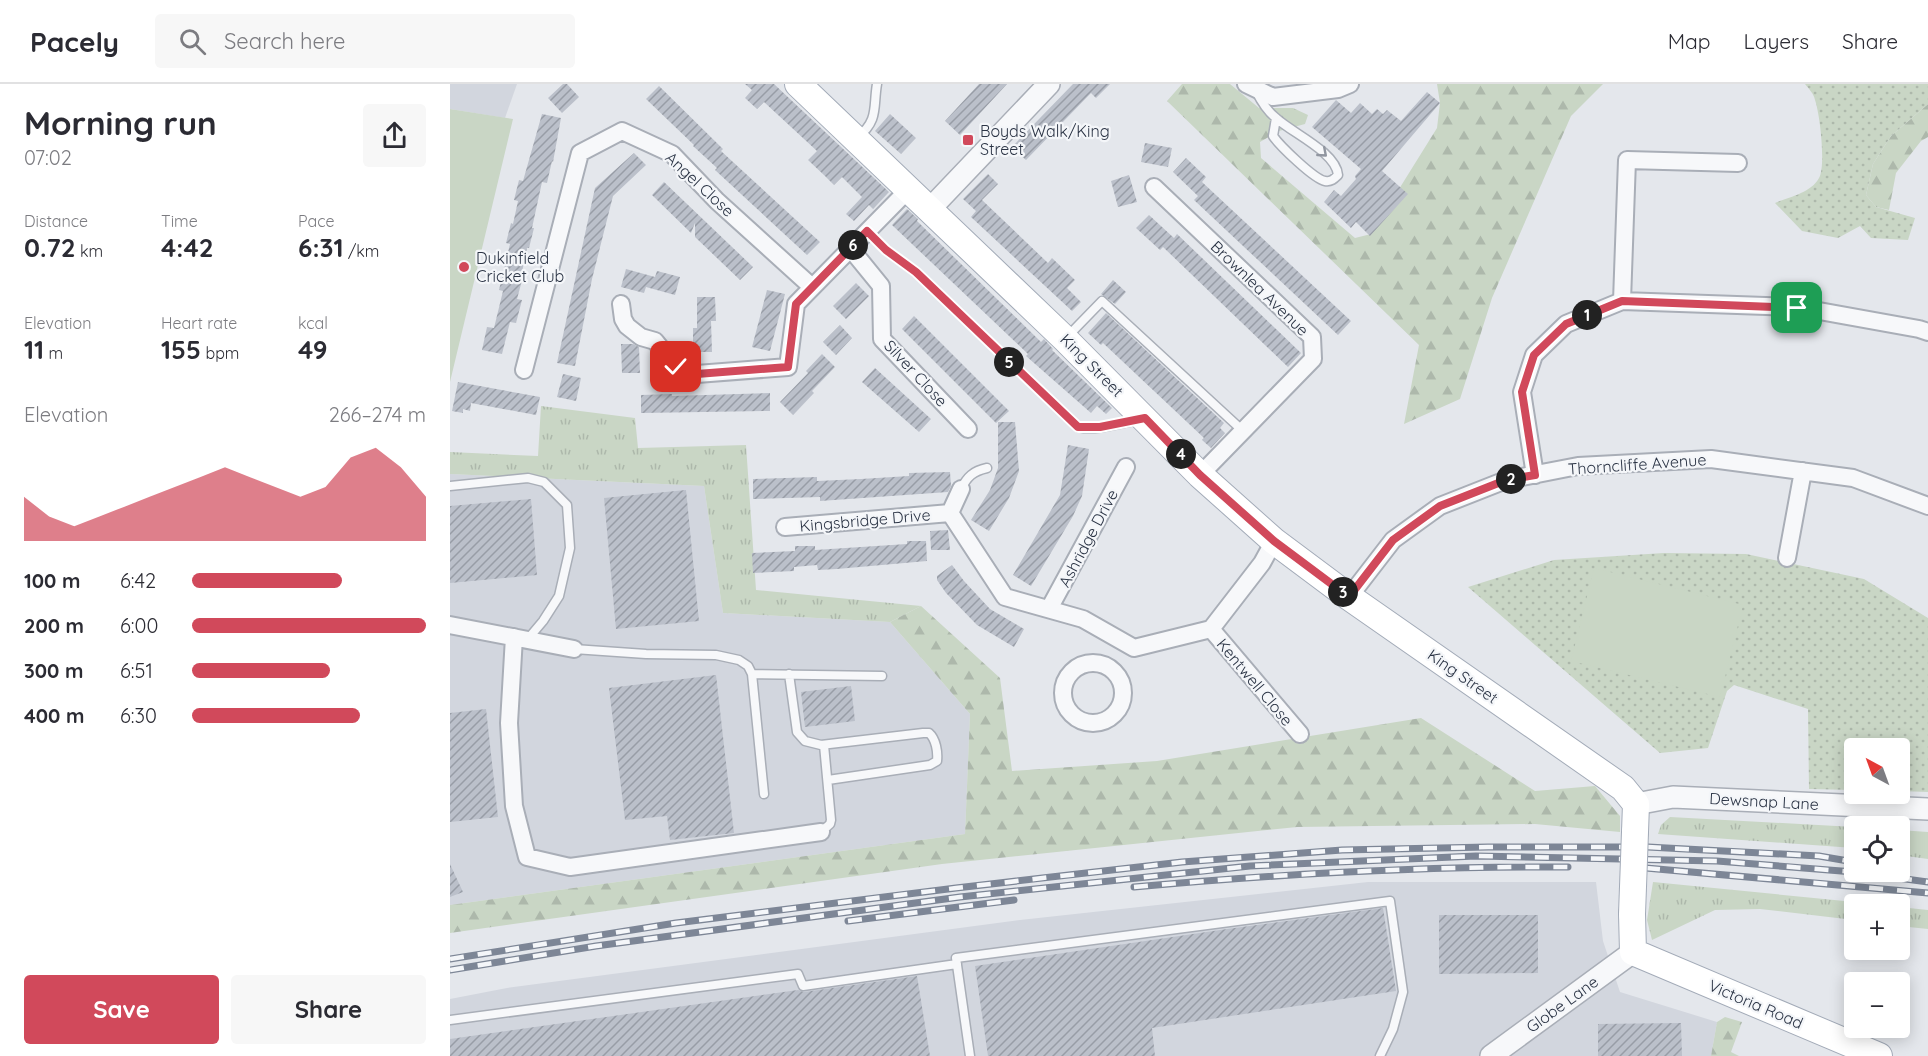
<!DOCTYPE html>
<html lang="en">
<head>
<meta charset="utf-8">
<style>
	body { margin:0; font-family:Quicksand,sans-serif; background:#f7f7f7; color:#2b2b33; height:100vh; display:flex; flex-direction:column; font-size:22px; white-space:nowrap }
	* { box-sizing:border-box; margin:0 }
	p { font-size:20px; color:#7c7c81 }
	.icon { flex:none; width:33px; height:33px; fill:none; stroke:currentColor; stroke-width:2; stroke-linecap:round; stroke-linejoin:round }
	.map { position:relative; flex:1; overflow:hidden }
	.sheet { display:flex; flex-direction:column; background:#fff; width:450px }
	.sheet>* { flex:none }
	.needle { width:39px; rotate:319deg }
	.fabs { position:absolute; left:1394px; top:654px; display:grid; gap:12px }
	.fabs a { display:grid; place-items:center; width:66px; height:66px; border-radius:6px; background:#fff; box-shadow:0 3px 15px #0003; font-size:30px }
	.pin { position:absolute; display:grid; place-items:center; width:51px; height:51px; color:#fff; margin:-26px; border-radius:12px; box-shadow:0 3px 9px #0006 }
	.km { position:absolute; width:30px; height:30px; margin:-15px; border-radius:50%; background:#222; color:#fff; font-size:16px; line-height:30px; text-align:center }
	.round { display:grid; place-items:center; flex:none; width:63px; height:63px; border-radius:6px; background:#f7f7f7 }
	.headline { display:flex; align-items:center; justify-content:space-between; height:102px; padding:0 24px }
	h1 { font-size:33px; font-weight:800; line-height:45px }
	.stats { display:grid; grid-template-columns:repeat(3,1fr); gap:9px; height:102px; padding:6px 24px }
	.stats div { display:grid; align-content:center }
	.stats b { font-size:26px; font-weight:800 }
	.stats small { font-size:16px; font-weight:400 }
	.stats p { font-size:16px }
	.chart { height:168px; padding:12px 24px }
	.chart p { display:flex; justify-content:space-between }
	.chart svg { width:100%; height:108px; margin-top:6px; fill:#d1495b; opacity:.7 }
	.action { display:flex; gap:12px; margin-top:auto; padding:12px 24px }
	.action a { flex:1; height:69px; border-radius:6px; background:#d1495b; color:#fff; font-size:24px; font-weight:800; line-height:69px; text-align:center }
	.action a+a { background:#f7f7f7; color:#2b2b33 }
	ul { padding:0 24px; list-style:none; font-size:20px }
	li { display:grid; grid-template-columns:96px 72px 1fr; align-items:center; height:45px }
	li i { height:15px; border-radius:8px; background:#d1495b }
	header { display:flex; align-items:center; gap:36px; box-sizing:border-box; height:84px; padding:0 30px; background:#fff; border-bottom:2px solid #e1e1e2 }
	header strong { font-size:28px }
	nav { display:flex; gap:33px; margin-inline-start:auto; font-size:21px }
	.search { width:420px; height:54px; background:#f7f7f7; display:flex; align-items:center; gap:15px; box-sizing:border-box; padding:0 21px; border-radius:6px; color:#7c7c81; font-size:22px }
	main { display:flex; flex:1; min-height:0 }
	.map>svg:first-child { display:block }
</style>
</head>
<body>
<header>
<strong>Pacely</strong>
<div class="search"><svg class="icon" aria-label="search" viewBox="0 0 24 24"><circle cx="10" cy="10" r="6"/><path d="M15 15l6 6"/></svg>Search here</div>
<nav><a>Map</a><a>Layers</a><a>Share</a></nav>
</header>
<main>
<section class="sheet">
<div class="headline"><div><h1>Morning run</h1><p>07:02</p></div><a class="round"><svg class="icon" aria-label="share" viewBox="0 0 24 24"><path d="M12 15V3M7 8l5-5 5 5M5 13v7h14v-7"/></svg></a></div>
<div class="stats">
<div><p>Distance</p><b>0.72<small> km</small></b></div>
<div><p>Time</p><b>4:42</b></div>
<div><p>Pace</p><b>6:31<small> /km</small></b></div>
</div>
<div class="stats">
<div><p>Elevation</p><b>11<small> m</small></b></div>
<div><p>Heart rate</p><b>155<small> bpm</small></b></div>
<div><p>kcal</p><b>49</b></div>
</div>
<div class="chart"><p><span>Elevation</span>266–274 m</p>
<svg viewBox="0 0 160 44" preserveAspectRatio="none"><path d="M0 44V26L10 34L20 38L30 34L40 30L50 26L60 22L70 18L80 14L90 18L100 22L110 26L120 22L130 10L140 6L150 14L160 26V44z"/></svg>
</div>
<ul>
<li><b>100 m</b>6:42<i style="width:64%"></i></li>
<li><b>200 m</b>6:00<i style="width:100%"></i></li>
<li><b>300 m</b>6:51<i style="width:59%"></i></li>
<li><b>400 m</b>6:30<i style="width:72%"></i></li>
</ul>
<div class="action"><a>Save</a><a>Share</a></div>
</section>
<div class="map">
<svg width="1478" height="972" viewBox="0 0 1478 972">
	<defs>
		<pattern id="grass-tufts" width="24" height="20" patternUnits="userSpaceOnUse" patternTransform="scale(1.5)"><rect width="24" height="20" fill="#c9d6c5"/><path d="M3 7l-1-3M5 7V3M7 7l1-3M15 17l-1-3M17 17v-4M19 17l1-3" fill="none" stroke="#adb8ab"/></pattern>
		<pattern id="forest-firs" width="22" height="20" patternUnits="userSpaceOnUse" patternTransform="scale(1.5)"><rect width="22" height="20" fill="#c9d6c5"/><path d="M5 1l3.5 6h-7zM16 11l3.5 6h-7z" fill="#adb8ab"/></pattern>
		<pattern id="park-dots" width="8" height="8" patternUnits="userSpaceOnUse" patternTransform="scale(1.5)"><rect width="8" height="8" fill="#c9d6c5"/><path d="M2 2h.1M6 6h.1" fill="none" stroke="#adb8ab" stroke-width="1.8" stroke-linecap="round"/></pattern>
		<pattern id="building-hatch" width="6" height="6" patternUnits="userSpaceOnUse" patternTransform="scale(1.5)"><rect width="6" height="6" fill="#bbc0ca"/><path d="M-1 1l2-2M0 6l6-6M5 7l2-2" fill="none" stroke="#989da6"/></pattern>
	</defs>
	<rect width="100%" height="100%" fill="#e4e7ec"/>
	<path fill="#d2d6de" d="M0 0H67L55 34 0 25Z
		M0 390 254 402 273 529 440 538 520 630 515 750 0 821Z
		M918 798H1146L1153 857 1170 908 1267 938 1261 972H0V915L57 904 570 836Z"/>
	<path fill="url(#grass-tufts)" d="M91 322 185 334 188 364 296 361 306 506 471 522 440 538 273 529 254 402 0 390V368L88 372Z
		M1220 733 1404 743V764L1208 750 1211 741Z
		M1449 746 1478 748V775L1449 771Z
		M1203 798 1425 820H1404V836L1310 825 1265 826 1202 856 1197 836Z
		M1449 823 1478 826V845L1449 842Z"/>
	<path fill="url(#forest-firs)" d="M732 0H780L809 24H843L858 31 855 40 829 47 810 58 811 74 905 154 921 150 987 44 990 19 987 0H1153L1121 32 1042 214 1010 315 954 340 969 261 717 17Z
		M1478 20V53L1471 57 1446 89 1439 126 1426 123 1416 111 1423 80 1441 52Z
		M471 522 550 594 562 687 707 677 971 634 1085 707 1145 702 1170 732V748L1085 740 847 743 492 780 0 849V821L515 750 520 630 440 538Z
		M1275 933 1292 938 1281 968 1289 972H1261L1267 938Z"/>
	<path fill="url(#park-dots)" d="M1352 0H1478V20L1441 52 1423 80 1416 111 1426 123 1465 134 1458 156 1421 154 1410 142 1388 154 1352 147 1325 119C1339 113 1361 109 1369 94 1376 82 1370 30 1365 16 1364 10 1359 5 1355 0Z
		M1214 469 1296 470 1414 495 1478 534V708L1449 707V664H1404V706L1359 705 1358 625 1284 601 1277 607 1258 664 1210 669 1018 503 1104 476Z"/>
	<path fill="#c9d6c5" d="M0 25 63 35 0 298Z
		M1144 484 1293 521 1270 613 1121 577Z"/>
	<path fill="url(#building-hatch)" d="M113 0H117L129 13 112 29 98 14Z
		M295 0H324L439 108 423 125 419 121 404 137 396 130 412 113 392 93 384 101 375 92 358 76 367 67 314 18 307 25 295 14 302 6Z
		M529 0H557L510 51 495 37Z
		M623 0H660L646 14 641 9 576 76 562 63Z
		M209 2 273 65 271 67 370 158 357 171 265 86 267 84 243 62 244 61 196 15Z
		M977 8 990 19 932 87 958 110 920 152 906 138 901 144 874 118 884 106 891 112 906 95 905 92 911 85 862 43 886 16 901 29 910 19 922 30 927 25 933 30 937 26 951 37Z
		M92 30 111 34 103 78 102 77 97 99 92 98 82 144H84L79 164H77L72 188 74 189 67 215 72 216 66 239 60 238 52 270 32 266 37 243 44 244 53 207 49 206 60 160 56 159 61 139 63 140 68 117 64 116 69 96 73 97Z
		M440 30 466 54 451 70 425 47Z
		M695 59 722 64 718 83 691 78Z
		M184 69 196 81 163 112 142 195 125 282 107 279 145 104Z
		M736 74 756 93 752 98 901 237 888 251 744 116 748 112 723 88Z
		M538 90 548 100 532 116 598 179 602 174 625 196 617 204 631 218 622 227 521 133 526 127 513 115Z
		M679 91 687 118 668 123 661 97Z
		M214 98 303 183 290 196 245 153V139L241 149 202 111Z
		M457 125 468 135 467 137 591 258 594 255 603 265 602 266 662 324 656 330 647 322 641 329 576 272 578 270 442 141Z
		M699 131 724 154 727 150 851 269 838 283 713 163 710 166 686 144Z
		M176 185 205 193 207 187 230 193 225 211 196 203 194 209 171 203Z
		M663 196 676 208 665 220 651 210Z
		M406 199 419 212 396 235 383 222Z
		M317 206 335 210 320 267 302 263Z
		M247 213H265L266 237H261L262 268H243V244H247Z
		M656 229 774 339 770 344 775 349 761 364 752 356 754 354 653 259 651 261 638 249Z
		M464 232 559 327 546 339 452 245Z
		M390 241 402 254 386 271 373 258Z
		M171 260H183L189 263 190 289H172Z
		M372 270 385 283 362 307 364 309 343 331 330 318 358 289 356 287Z
		M425 284 481 335 469 348 412 298Z
		M113 290 131 294 126 317 107 313Z
		M8 298 90 313 86 331 21 319 20 327 13 325V329L2 327Z
		M320 309V327L191 329V311L222 310V312Z
		M548 338H565L569 387 559 414 539 447 521 436 540 406 548 384Z
		M618 361 639 365 632 412 623 432 581 502 563 491 610 411Z
		M500 388 501 402 498 408 370 417V413L303 415V395L367 393V397L411 395 459 392V389Z
		M236 406 249 537 166 545 154 414Z
		M81 415 87 491 0 499V422Z
		M498 446 500 466H481L480 447Z
		M457 457H476L477 477 387 485 368 486 367 481 344 483V487L303 489 302 469 345 467V462H365V466L457 460Z
		M502 481 514 497 540 525 574 545 564 563 527 541 496 509 487 496V492Z
		M266 591 284 749 220 756 217 732 175 736 159 604Z
		M401 602 405 637 355 643 351 608Z
		M36 625 48 733 0 738V629Z
		M0 780 13 808 0 813Z
		M933 824 946 907 702 944 705 972H538L525 882 777 845Z
		M989 831H1088V889L989 890Z
		M467 892 480 972H0V955L348 906 354 908Z
		M1231 939 1232 972H1148V940Z"/>
	<g fill="none" stroke-linecap="round" stroke-linejoin="round">
		<g stroke="#a9aeb7" stroke-width="11">
			<path id="service" d="M806 7C811 17 817 27 826 34 842 49 886 68 888 91 884 95 881 98 875 97 864 95 830 62 823 52L826 34
				M408 53C429 36 423 23 427 0
				M417 147 436 166 466 188 628 343C648 347 670 339 689 336
				M616 254 652 217 793 347
				M0 402 78 394 94 398 117 421 120 464 109 512 93 537 77 556
				M511 405C517 393 523 387 537 384
				M124 565 196 570 266 571 289 576 298 582 302 590 314 710
				M302 590 432 592
				M339 590 347 648 355 657 371 661 473 649H479C486 655 488 668 487 677L480 681 378 696
				M371 748 380 740 381 736 374 661
				M0 936 348 890 353 902 507 880
				M520 972 506 874 940 817 953 908 943 945 930 972"/>
		</g>
		<g stroke="#a9aeb7" stroke-width="20">
			<path id="minor" d="M796 0 823 13 888 5 900 0
				M704 103 862 253 863 275 750 391
				M400 164 431 202 432 255 518 345
				M1172 217 1177 76 1288 79
				M171 220 173 235 177 242 191 253 205 257 226 283 247 290 338 283 346 220 458 106
				M74 286 130 69 172 47 222 70 267 117 362 203
				M1085 391 1072 308 1084 271 1116 240 1172 217 1347 223 1469 245 1478 248
				M500 429 511 405
				M335 443 500 429 555 513 633 535 684 564 761 545 812 479 824 457
				M1337 474 1353 387
				M899 513 943 456 990 422 1056 396 1128 382 1261 375 1403 394 1478 422
				M599 525 676 383
				M0 541 124 565
				M761 545 850 650
				M64 553 59 639 64 722 77 773 120 783 371 748
				M613 609a30 30 0 1 1 60 0a30 30 0 1 1-60 0Z"/>
		</g>
		<g stroke="#a9aeb7" stroke-width="24">
			<path id="tertiary" d="M479 126 599 0
				M1186 720 1223 713 1478 725
				M1041 972 1183 868"/>
		</g>
		<g stroke="#a3abb8" stroke-width="28">
			<path id="primary" d="M348 0 615 255 750 391 824 457 899 513 1173 704 1186 720 1185 748
				M1182 830 1183 868 1429 972"/>
		</g>
		<use href="#service" stroke="#f7f8fa" stroke-width="8"/>
		<use href="#minor" stroke="#f7f8fa" stroke-width="16"/>
		<use href="#tertiary" stroke="#f7f8fa" stroke-width="21"/>
		<use href="#primary" stroke="#fff" stroke-width="26"/>
		<g stroke="#7d8696" stroke-width="7">
			<path id="rail" d="M1196 784 1478 809
				M684 803C828 790 973 782 1118 783
				M398 837 564 816
				M0 875 226 839 506 804 732 778 892 766 1038 763H1198L1369 772 1404 778
				M0 886 146 862 510 813 800 782 1026 772 1267 777 1404 788 1478 798"/>
		</g>
		<use href="#rail" stroke="#f4f6f9" stroke-width="4.5" stroke-dasharray="14" stroke-linecap="butt"/>
		<g stroke="#a3abb8" stroke-width="28" stroke-linecap="butt">
			<path id="primary-bridge" d="M1182 830 1185 748"/>
		</g>
		<use href="#primary-bridge" stroke="#fff" stroke-width="26"/>
	</g>
	<defs><path id="oneway-chevron" d="M-2-3.5L2.5 0L-2 3.5" fill="none" stroke-width="1.6" stroke-linecap="round" stroke-linejoin="round" transform="scale(1.5)"/></defs>
	<use stroke="#9196a0" href="#oneway-chevron" transform="translate(873 69) rotate(41)"/>
	<g fill="none" stroke-linecap="round" stroke-linejoin="round">
		<g stroke="#fff" stroke-width="12">
			<path id="route" d="M226 283 247 290 338 283 346 220 417 147 436 166 466 188 628 343H650L695 334 750 391 824 457 899 513 943 456 990 422 1056 396 1085 391 1072 308 1084 271 1116 240 1172 217 1347 224"/>
		</g>
		<use href="#route" stroke="#d1495b" stroke-width="8"/>
	</g>
	<g fill="#d1495b" stroke="#f4f6f9" stroke-width="2">
		<rect x="512" y="50" width="12" height="12" rx="3"/>
		<circle cx="14" cy="183" r="6"/>
	</g>
	<g text-anchor="middle" dominant-baseline="central" stroke-width="4.5" stroke-linejoin="round" paint-order="stroke">
		<g font-size="16" fill="#2b3445" stroke="#f4f6f9" text-anchor="start">
			<text x="530" y="47">Boyds Walk/King<tspan x="530" dy="18">Street</tspan></text>
			<text x="26" y="174">Dukinfield<tspan x="26" dy="18">Cricket Club</tspan></text>
		</g>
		<g font-size="16" fill="#2b3445" stroke="#f4f6f9">
			<text transform="translate(250 100) rotate(43)">Angel Close</text>
			<text transform="translate(810 204) rotate(44)">Brownlea Avenue</text>
			<text transform="translate(642 281) rotate(45)">King Street</text>
			<text transform="translate(466 289) rotate(47)">Silver Close</text>
			<text transform="translate(1187 380) rotate(-4)">Thorncliffe Avenue</text>
			<text transform="translate(415 436) rotate(-5)">Kingsbridge Drive</text>
			<text transform="translate(638 454) rotate(-62)">Ashridge Drive</text>
			<text transform="translate(1013 592) rotate(35)">King Street</text>
			<text transform="translate(805 598) rotate(50)">Kentwell Close</text>
			<text transform="translate(1314 717) rotate(3)">Dewsnap Lane</text>
			<text transform="translate(1112 920) rotate(-36)">Globe Lane</text>
			<text transform="translate(1306 920) rotate(23)">Victoria Road</text>
		</g>
	</g>
</svg>
<div class="fabs">
<a><svg class="needle" viewBox="-14 -14 28 28"><path d="M0-13l5 13h-10z" fill="#e53935"/><path d="M0 13l5-13h-10z" fill="#7c7c81"/></svg></a>
<a><svg class="icon" aria-label="locate" viewBox="0 0 24 24"><circle cx="12" cy="12" r="6"/><path d="M12 2v4M12 18v4M2 12h4M18 12h4"/></svg></a>
<a>+</a>
<a>−</a>
</div>
<div class="pin" style="left:1347px;top:224px;background:#1e9e55"><svg class="icon" aria-label="arrive" viewBox="0 0 24 24"><path d="M6 21V4h12l-3 4 3 4H6"/></svg></div>
<div class="pin" style="left:226px;top:283px;background:#d93025"><svg class="icon" aria-label="check" viewBox="0 0 24 24"><path d="M5 12l5 5 9-10"/></svg></div>
<b class="km" style="left:1137px;top:231px">1</b>
<b class="km" style="left:1061px;top:395px">2</b>
<b class="km" style="left:893px;top:508px">3</b>
<b class="km" style="left:731px;top:370px">4</b>
<b class="km" style="left:559px;top:278px">5</b>
<b class="km" style="left:403px;top:161px">6</b>
</div>
</main>
</body>
</html>
